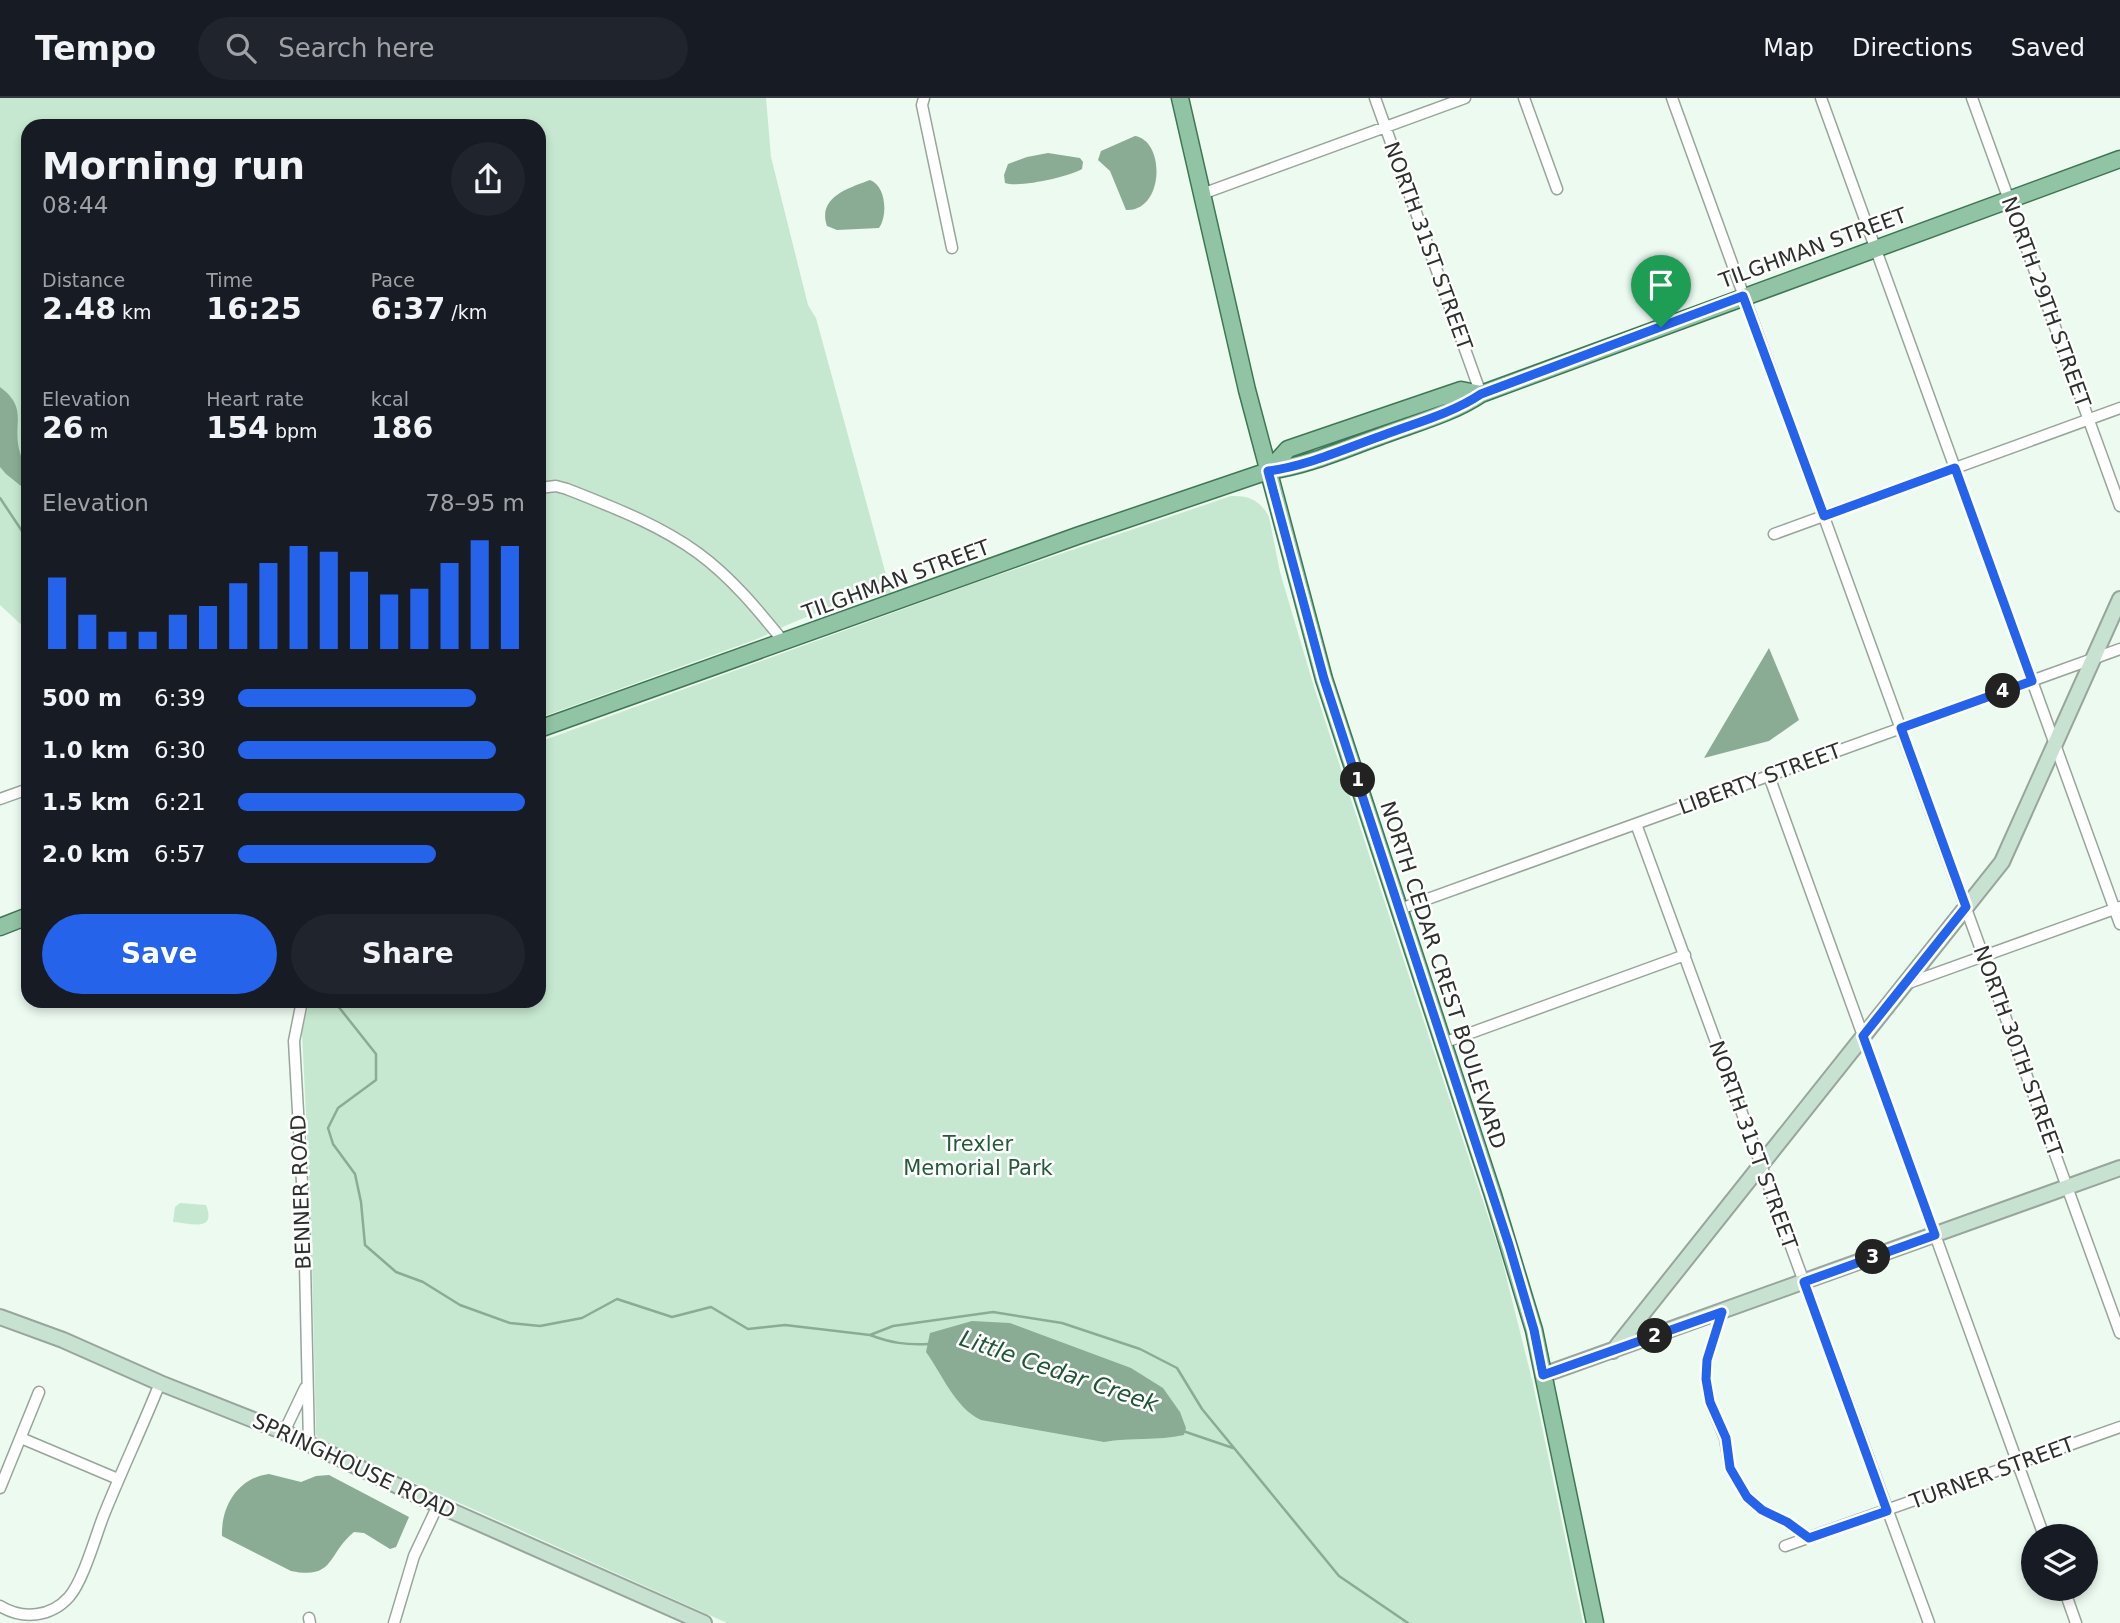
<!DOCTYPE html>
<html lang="en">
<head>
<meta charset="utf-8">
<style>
	body { margin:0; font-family:"DejaVu Sans",sans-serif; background:#20242c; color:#f1f3f6; height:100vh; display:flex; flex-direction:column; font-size:26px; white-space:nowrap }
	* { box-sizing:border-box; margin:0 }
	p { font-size:23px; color:#9ea1a6 }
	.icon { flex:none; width:38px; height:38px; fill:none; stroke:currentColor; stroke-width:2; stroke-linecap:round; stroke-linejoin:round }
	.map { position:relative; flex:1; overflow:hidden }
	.drawer { position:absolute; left:21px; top:21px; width:525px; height:889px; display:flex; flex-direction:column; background:#171b24; border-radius:21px; box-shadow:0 4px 10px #0003 }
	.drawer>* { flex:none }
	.controls { position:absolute; left:2021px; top:1426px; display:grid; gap:14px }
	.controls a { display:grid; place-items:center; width:77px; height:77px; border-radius:50%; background:#171b24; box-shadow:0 4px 10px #0003; font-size:35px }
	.pin { position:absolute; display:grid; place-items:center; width:60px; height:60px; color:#fff; margin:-72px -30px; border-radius:50% 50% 50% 0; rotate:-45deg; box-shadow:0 0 7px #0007 }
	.pin .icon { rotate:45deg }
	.km { position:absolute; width:35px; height:35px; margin:-18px; border-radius:50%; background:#222; color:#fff; font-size:19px; line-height:35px; text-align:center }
	.round { display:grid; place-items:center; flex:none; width:74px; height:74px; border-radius:37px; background:#20242c }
	.summary { display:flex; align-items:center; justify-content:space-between; height:119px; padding:0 21px }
	h1 { font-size:38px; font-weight:600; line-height:52px }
	.figures { display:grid; grid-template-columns:repeat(3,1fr); gap:10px; height:119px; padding:7px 21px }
	.figures div { display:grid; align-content:center }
	.figures b { font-size:30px; font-weight:600 }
	.figures small { font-size:19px; font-weight:400 }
	.figures p { font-size:19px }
	.chart { height:196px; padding:14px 21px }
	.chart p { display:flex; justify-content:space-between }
	.chart svg { width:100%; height:126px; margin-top:7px; stroke:#2563eb; stroke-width:6 }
	.primary-button { display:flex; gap:14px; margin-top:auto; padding:14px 21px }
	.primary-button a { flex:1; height:80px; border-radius:42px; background:#2563eb; color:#fff; font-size:28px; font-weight:600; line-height:80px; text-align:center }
	.primary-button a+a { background:#20242c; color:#f1f3f6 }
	ul { padding:0 21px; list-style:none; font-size:23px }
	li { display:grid; grid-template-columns:112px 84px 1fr; align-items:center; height:52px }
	li i { height:18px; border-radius:9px; background:#2563eb }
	header { display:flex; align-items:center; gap:42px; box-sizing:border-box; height:98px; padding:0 35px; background:#171b24; border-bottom:2px solid #363941 }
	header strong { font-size:33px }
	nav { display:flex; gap:38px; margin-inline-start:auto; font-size:24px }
	.search { width:490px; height:63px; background:#20242c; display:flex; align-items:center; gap:18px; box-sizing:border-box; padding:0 24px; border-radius:38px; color:#9ea1a6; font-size:26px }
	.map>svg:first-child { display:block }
</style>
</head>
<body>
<header>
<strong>Tempo</strong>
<div class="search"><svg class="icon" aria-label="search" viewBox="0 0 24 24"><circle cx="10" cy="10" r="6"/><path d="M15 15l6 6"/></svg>Search here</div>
<nav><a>Map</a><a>Directions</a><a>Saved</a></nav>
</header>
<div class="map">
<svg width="2120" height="1525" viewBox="0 0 2120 1525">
	<rect width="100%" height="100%" fill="#ecfaf0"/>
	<path fill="#c6e8d0" d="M0 0H766L771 59 808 207 816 220 891 495C845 501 799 521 757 541L539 620V28H28V533L0 507Z
		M1231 398C1249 397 1261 403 1269 419L1280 474 1314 589 1501 1158 1533 1286 1583 1525H727L319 1342 316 1336 311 1121 302 934 309 903H539V644L972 486Z
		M180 1105 206 1107C217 1135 190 1125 173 1124L175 1109Z"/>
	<path fill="#8aac94" d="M1135 38C1166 43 1164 114 1126 112L1110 73 1098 62 1101 53Z
		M1048 55 1080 60 1083 64 1082 71C1069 79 1018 90 1005 85L1004 77 1008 66 1027 59Z
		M870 82C886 88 888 117 879 130L837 132 827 128C817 99 849 90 870 82Z
		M0 289C28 310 13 324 19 351 22 364 28 371 28 384L21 388 6 376 0 369Z
		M1769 550 1799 622 1769 643 1704 660Z
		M972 1223 1010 1225 1131 1270 1163 1290 1180 1314 1186 1330 1184 1337C1158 1343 1130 1339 1104 1344L981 1322C955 1310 942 1276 926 1254L930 1235Z
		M269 1376 301 1384 316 1378 329 1377 409 1419 396 1449 390 1451 364 1435 354 1434C327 1456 335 1482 291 1473L222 1438C221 1408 238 1380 269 1376Z"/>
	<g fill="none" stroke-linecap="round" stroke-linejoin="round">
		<path stroke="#8aac94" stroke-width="2.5" d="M0 400 22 433 28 436
			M334 903 376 956V982L338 1010 328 1030 333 1046 355 1076 361 1104 365 1147 396 1174 423 1184 460 1207 510 1225 540 1228 582 1220 617 1201 672 1219 711 1209 748 1231 785 1227 870 1237 893 1228 993 1214 1062 1225 1140 1251 1177 1270 1202 1311 1339 1478 1408 1525
			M870 1237C891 1245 906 1247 928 1246
			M1183 1333 1233 1350"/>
		<g stroke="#98a59b" stroke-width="13">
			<path id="street" d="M924 0 922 7 952 150
				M1375 0 1481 296
				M1524 0 1557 91
				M1672 0 2120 1235
				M1821 0 2120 826
				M1972 0 2120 408
				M1202 96 1465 0
				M539 390 556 388 567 391C612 409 658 426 698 455 732 480 758 512 784 544
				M1774 436 2120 310
				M1769 678 2044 1438
				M0 701 28 691
				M1636 726 1929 1525
				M1400 811 2120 551
				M1906 886 2120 809
				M302 903 294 943 304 1120 309 1346
				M1443 945 1685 857
				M1722 1214 1707 1262 1706 1281 1710 1304 1725 1340 1730 1370 1747 1399 1762 1412 1787 1424 1809 1440
				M284 1334 305 1290
				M21 1340 118 1381
				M0 1390 39 1294
				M1785 1448 2120 1329
				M2064 1491 2076 1525
				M0 1508C23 1522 51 1519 69 1499 83 1483 95 1440 103 1419 121 1374 142 1330 160 1285
				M309 1520 310 1525
				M394 1525 414 1458 438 1407"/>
		</g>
		<g stroke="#98a59b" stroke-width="18">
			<path id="secondary" d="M0 1219 63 1242 160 1285 284 1334 438 1407 704 1525
				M1613 1253 2002 764 2120 501
				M1543 1277 2120 1070"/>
		</g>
		<g stroke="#3e7753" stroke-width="19">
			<path id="primary" d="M1180 0 1247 292 1324 581 1493 1097 1534 1232 1595 1525
				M1268 373 1288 351 1461 292 1481 296
				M539 631 1077 438 1268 373C1307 368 1344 351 1381 338 1415 325 1451 316 1481 296L2120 61
				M0 829 28 818"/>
		</g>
		<use href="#street" stroke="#fff" stroke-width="10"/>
		<use href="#secondary" stroke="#c8e2d2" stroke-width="14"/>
		<use href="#primary" stroke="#91c4a4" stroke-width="16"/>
	</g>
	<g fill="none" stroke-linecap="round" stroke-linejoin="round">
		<g stroke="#fff" stroke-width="14">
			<path id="route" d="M1743 198 1824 418 1955 370 2032 583 1901 630 1966 809 1863 938 1935 1137 1804 1184 1887 1413 1809 1440 1787 1424 1762 1412 1747 1399 1730 1370 1726 1340 1710 1304 1706 1281 1707 1262 1722 1214 1543 1277 1534 1232 1509 1147 1324 581 1268 373C1307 368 1344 351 1381 338 1415 325 1451 316 1481 296Z"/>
		</g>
		<use href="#route" stroke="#2563eb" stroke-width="9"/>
	</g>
	<g text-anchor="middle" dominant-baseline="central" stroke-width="5" stroke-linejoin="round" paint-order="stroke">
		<g font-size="21" fill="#2c312d" stroke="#fff">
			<text transform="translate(1428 148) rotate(70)">NORTH 31ST STREET</text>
			<text transform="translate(1813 150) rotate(-20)">TILGHMAN STREET</text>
			<text transform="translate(2046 204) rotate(70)">NORTH 29TH STREET</text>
			<text transform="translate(896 482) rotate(-20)">TILGHMAN STREET</text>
			<text transform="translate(1760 681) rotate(-20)">LIBERTY STREET</text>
			<text transform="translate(1443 877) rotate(72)">NORTH CEDAR CREST BOULEVARD</text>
			<text transform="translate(2018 953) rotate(70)">NORTH 30TH STREET</text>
			<text transform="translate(1753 1047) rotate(70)">NORTH 31ST STREET</text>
			<text transform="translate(301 1094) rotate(-92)">BENNER ROAD</text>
			<text transform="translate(354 1368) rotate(25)">SPRINGHOUSE ROAD</text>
			<text transform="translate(1992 1375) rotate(-20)">TURNER STREET</text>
		</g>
		<g font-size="21" fill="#235b39" stroke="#fff">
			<text x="978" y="1046">Trexler<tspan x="978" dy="24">Memorial Park</tspan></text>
		</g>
		<g font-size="23" font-style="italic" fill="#1e5635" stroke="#fff">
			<text transform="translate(1059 1273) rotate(19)">Little Cedar Creek</text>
		</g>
	</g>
</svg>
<div class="controls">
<a><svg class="icon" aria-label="layers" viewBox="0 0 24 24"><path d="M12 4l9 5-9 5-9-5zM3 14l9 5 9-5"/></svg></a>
</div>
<div class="pin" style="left:1661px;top:229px;background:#1e9e55"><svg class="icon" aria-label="arrive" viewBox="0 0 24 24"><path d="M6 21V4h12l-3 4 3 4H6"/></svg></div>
<b class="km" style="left:1358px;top:682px">1</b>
<b class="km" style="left:1655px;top:1238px">2</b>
<b class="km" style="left:1873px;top:1159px">3</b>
<b class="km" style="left:2003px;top:593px">4</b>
<section class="drawer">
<div class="summary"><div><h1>Morning run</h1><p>08:44</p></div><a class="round"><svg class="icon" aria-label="share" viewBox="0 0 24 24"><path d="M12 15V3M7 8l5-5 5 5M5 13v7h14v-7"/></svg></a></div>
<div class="figures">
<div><p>Distance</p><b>2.48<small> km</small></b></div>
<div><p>Time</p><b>16:25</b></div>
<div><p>Pace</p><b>6:37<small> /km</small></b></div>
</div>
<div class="figures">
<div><p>Elevation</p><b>26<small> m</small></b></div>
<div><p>Heart rate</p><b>154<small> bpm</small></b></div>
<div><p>kcal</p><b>186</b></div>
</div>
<div class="chart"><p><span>Elevation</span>78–95 m</p>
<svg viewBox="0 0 160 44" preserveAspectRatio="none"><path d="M5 44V19M15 44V32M25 44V38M35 44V38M45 44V32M55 44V29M65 44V21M75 44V14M85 44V8M95 44V10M105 44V17M115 44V25M125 44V23M135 44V14M145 44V6M155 44V8"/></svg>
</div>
<ul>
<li><b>500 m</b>6:39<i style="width:83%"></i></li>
<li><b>1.0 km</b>6:30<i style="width:90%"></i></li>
<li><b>1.5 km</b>6:21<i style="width:100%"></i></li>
<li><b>2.0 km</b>6:57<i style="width:69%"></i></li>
</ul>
<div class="primary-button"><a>Save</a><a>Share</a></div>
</section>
</div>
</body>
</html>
